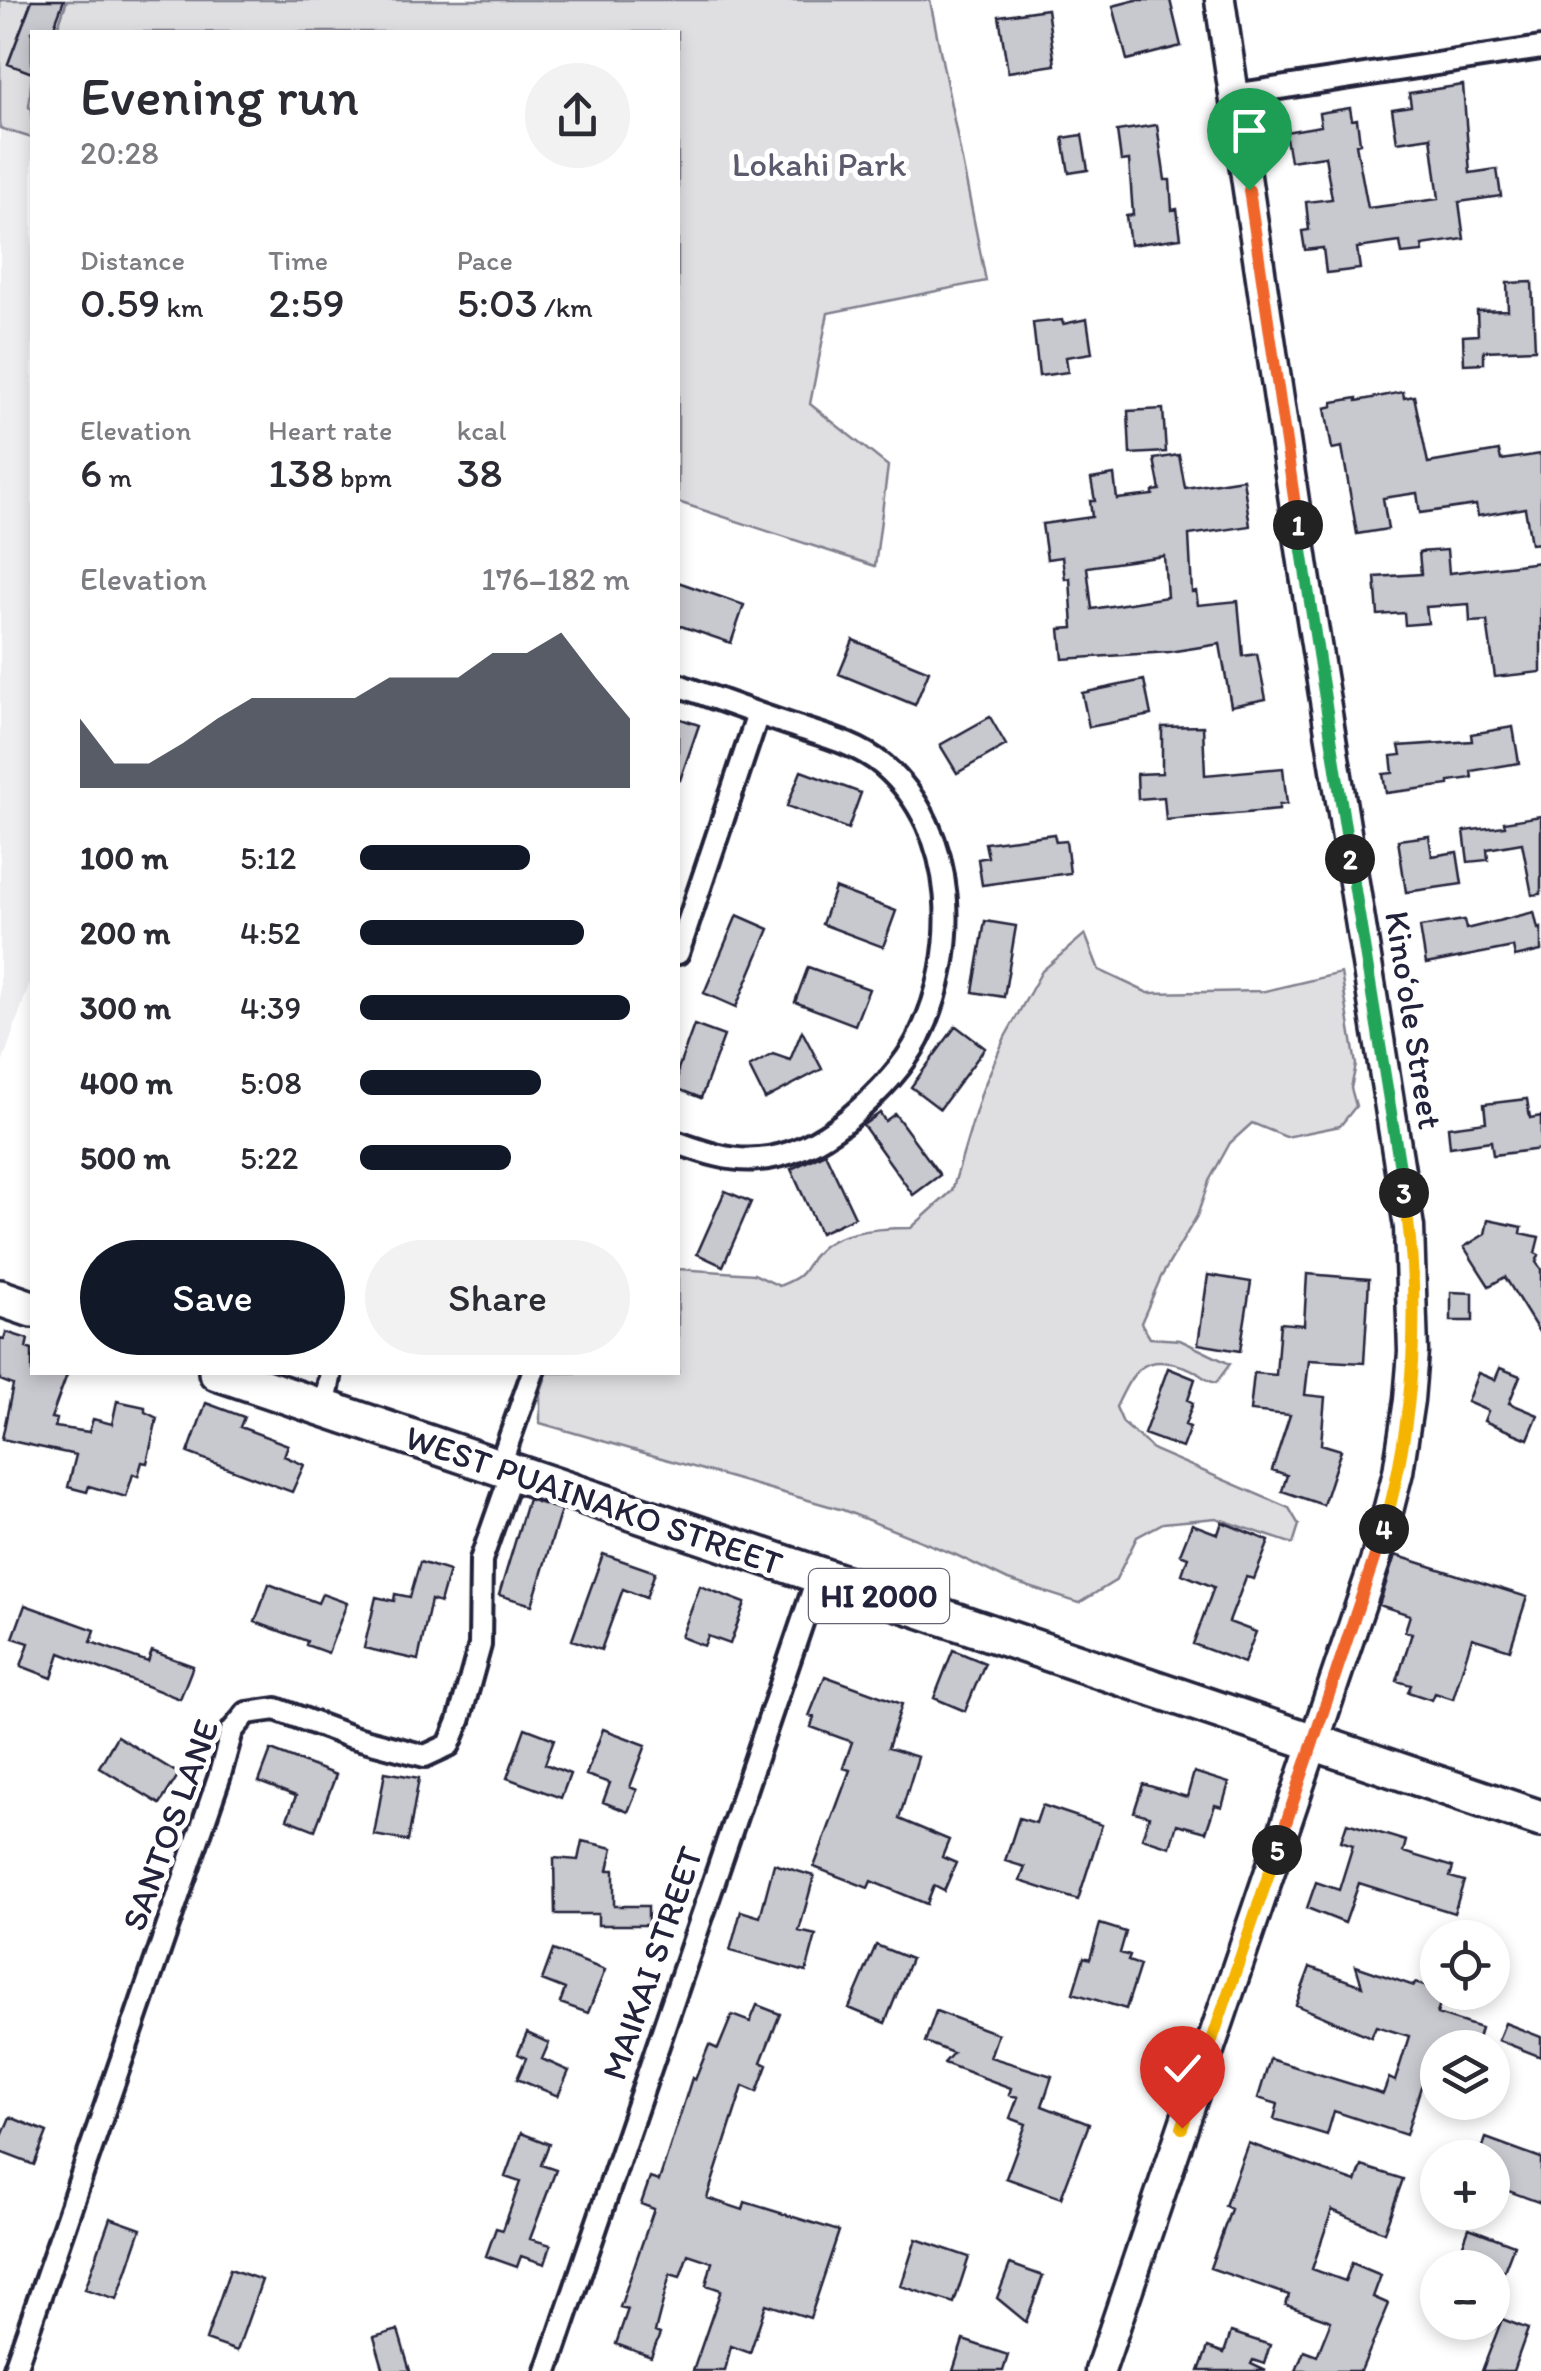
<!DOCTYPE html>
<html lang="en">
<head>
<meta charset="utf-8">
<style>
	body { margin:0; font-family:Itim,sans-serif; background:#f2f2f3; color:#2b2b33; height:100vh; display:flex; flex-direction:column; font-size:38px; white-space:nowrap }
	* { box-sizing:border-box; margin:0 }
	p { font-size:32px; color:#7c7c81 }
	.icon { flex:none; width:55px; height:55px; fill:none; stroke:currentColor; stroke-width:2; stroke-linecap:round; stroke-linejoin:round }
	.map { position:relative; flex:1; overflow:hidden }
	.drawer { position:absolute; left:30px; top:30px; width:650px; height:1345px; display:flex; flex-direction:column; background:#fff; border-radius:0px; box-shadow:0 5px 15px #0003 }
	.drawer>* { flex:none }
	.buttons { position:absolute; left:1420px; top:1920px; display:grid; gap:20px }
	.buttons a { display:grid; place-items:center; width:90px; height:90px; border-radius:50%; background:#fff; box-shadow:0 5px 15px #0003; font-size:50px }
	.pin { position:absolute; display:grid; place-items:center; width:85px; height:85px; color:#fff; margin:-102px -42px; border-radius:50% 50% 50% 0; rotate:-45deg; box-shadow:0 0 10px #0007 }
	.pin .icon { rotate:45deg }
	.km { position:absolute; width:50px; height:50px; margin:-25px; border-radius:50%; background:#222; color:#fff; font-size:28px; line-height:50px; text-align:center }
	.round { display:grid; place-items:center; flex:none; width:105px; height:105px; border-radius:52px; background:#f2f2f3 }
	.head { display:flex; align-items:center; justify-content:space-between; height:170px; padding:0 50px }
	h1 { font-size:55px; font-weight:600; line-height:75px }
	.figures { display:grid; grid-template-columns:repeat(3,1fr); gap:15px; height:170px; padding:10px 50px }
	.figures div { display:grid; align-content:center }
	.figures b { font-size:42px; font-weight:600 }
	.figures small { font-size:28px; font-weight:400 }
	.figures p { font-size:28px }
	.chart { height:280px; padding:20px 50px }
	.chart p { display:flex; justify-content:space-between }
	.chart svg { width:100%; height:180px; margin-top:10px; fill:#111827; opacity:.7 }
	.action { display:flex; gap:20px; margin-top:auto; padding:20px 50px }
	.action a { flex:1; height:115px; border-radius:60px; background:#111827; color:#fff; font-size:40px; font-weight:600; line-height:115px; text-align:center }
	.action a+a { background:#f2f2f3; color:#2b2b33 }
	ul { padding:0 50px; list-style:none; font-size:32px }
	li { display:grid; grid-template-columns:160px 120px 1fr; align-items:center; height:75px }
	li i { height:25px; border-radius:12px; background:#111827 }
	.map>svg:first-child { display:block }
</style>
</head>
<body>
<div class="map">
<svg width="1541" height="2371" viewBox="0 0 1541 2371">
	<rect width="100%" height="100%" fill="#fff"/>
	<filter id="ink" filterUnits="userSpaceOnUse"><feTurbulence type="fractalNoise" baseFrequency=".01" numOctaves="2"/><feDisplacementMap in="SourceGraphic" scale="20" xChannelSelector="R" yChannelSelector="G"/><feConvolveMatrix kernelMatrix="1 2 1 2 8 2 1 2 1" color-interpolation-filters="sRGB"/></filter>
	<g filter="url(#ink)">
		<path fill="#eeeef1" d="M0 0H435L374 32H32V976L0 1070Z"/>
		<path fill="#dfdfe2" stroke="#80808e" stroke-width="2.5" d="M0 0H32L8 63 32 73 29 107 32 109V138L0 128Z
			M67 0H930L986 281 828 313 810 404 888 466 875 566 678 502V32H56Z
			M1085 934 1099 970 1148 993 1265 991 1341 973 1356 1065 1351 1088 1356 1106 1340 1126 1286 1137 1252 1123 1230 1143 1209 1181 1197 1216 1161 1277 1141 1323 1150 1338 1180 1340 1230 1364 1216 1383C1204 1381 1199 1372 1188 1368 1143 1352 1134 1369 1116 1407L1123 1423 1154 1450 1289 1508 1299 1525 1293 1544 1216 1518 1163 1523 1137 1537 1115 1581 1079 1603 1008 1580 956 1555 843 1510 540 1423V1394L547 1373 678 1372V1269L754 1274 779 1286C812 1273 799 1270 819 1250 838 1230 885 1228 911 1228L952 1191 982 1091 1005 1037 1042 971Z"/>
		<path fill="#c8c8cf" stroke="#22223b" stroke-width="2.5" fill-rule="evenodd" d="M32 0H64L52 32H32V73L8 64Z
			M1136 0H1170L1181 46 1127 60 1113 6Z
			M1047 9 1055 65 1008 72 999 16Z
			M1463 85 1470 173 1497 169 1501 196 1459 202 1464 239 1422 245 1423 252 1402 254 1400 242 1357 248 1360 269 1326 273 1323 248 1305 250 1302 231 1309 230 1306 202 1332 199 1325 156 1290 161 1285 132 1321 126 1319 113 1350 108 1352 120 1357 119 1360 143 1356 144 1368 208 1439 199 1431 137 1397 142 1392 109 1411 106 1409 93Z
			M1157 125 1165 180H1170L1172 210 1177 209 1181 238 1130 245 1126 216 1133 215 1129 160 1121 161 1117 131Z
			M1082 135 1088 170 1069 173 1063 138Z
			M1532 282 1535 349 1484 351V363L1464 364 1463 336 1478 335 1477 311 1508 310 1507 283Z
			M1087 319 1092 353 1066 357 1068 372 1039 376 1033 323 1062 320 1063 324Z
			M1403 392 1404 398 1414 396 1428 463 1499 451 1501 460 1541 454V543L1531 544 1525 508 1478 516 1476 505 1420 513 1417 493 1383 498 1388 529 1357 534 1342 447 1332 449 1325 408 1333 406V402L1357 398V401Z
			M1163 409 1166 452 1130 454 1128 411Z
			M1179 455 1185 488 1243 479 1250 526 1189 535 1192 592 1196 591 1198 605 1238 601 1243 656 1257 654 1266 699 1231 706 1220 644 1169 652 1063 659 1060 629 1073 628 1070 578 1065 579 1062 557 1047 559 1042 524 1092 517 1090 501H1095L1091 479 1114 475 1117 499 1153 495V491L1160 490 1154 459ZM1164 556 1167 597 1092 609 1087 567Z
			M1447 550 1449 573 1541 562V672L1495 677 1487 621 1470 622 1469 604 1426 607 1428 623 1405 625 1404 613 1378 615 1375 577 1421 574 1419 552Z
			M678 582 744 605 731 643 678 625Z
			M853 640 929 671 915 705 839 674Z
			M1144 680 1151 715 1089 727 1082 693Z
			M990 717 1006 745 957 773 940 745Z
			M678 718 699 725 680 780 678 779Z
			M1203 726 1205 775 1283 768 1287 804 1279 805V810L1166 820 1164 797 1138 799 1137 774 1162 773V727Z
			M1513 727 1519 763 1471 771 1472 778 1449 781V785L1386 793 1383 774 1393 773 1391 756 1401 755 1399 746 1472 741 1471 734Z
			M801 771 861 793 848 829 787 806Z
			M1541 816V894L1532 895 1522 843 1487 849 1488 860 1468 862 1464 831 1505 826 1504 822Z
			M1054 834 1056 842 1066 841 1070 873 982 885 978 859 988 857 985 843Z
			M1429 836 1432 856 1457 852 1462 884 1406 892 1398 840Z
			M835 888 896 911 883 947 822 924Z
			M1534 912 1538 929 1541 928V951L1515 957 1513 947 1426 964 1420 927 1464 920 1466 929Z
			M737 915 769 929 736 1007 704 993Z
			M985 921 1016 926 1004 997 973 992Z
			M808 967 869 989 855 1025 795 1002Z
			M694 1025 724 1036 701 1098 678 1089V1069Z
			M956 1026 985 1048 940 1109 911 1087Z
			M802 1031 822 1069 765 1099 749 1067 773 1054 790 1060Z
			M1527 1099 1530 1118 1541 1116V1149L1493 1155 1491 1141 1450 1147 1448 1127 1486 1122 1484 1104Z
			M880 1113 885 1121 895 1114 940 1175 913 1195 863 1125Z
			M825 1153 855 1217 820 1233 791 1169Z
			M725 1191 751 1202 723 1266 697 1254Z
			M1488 1220 1522 1227 1521 1233 1539 1237 1535 1253 1539 1255 1536 1262 1541 1269V1335L1505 1277 1489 1286 1464 1247 1485 1234Z
			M1307 1274 1369 1279 1364 1363 1309 1360 1305 1395 1325 1397 1321 1444 1341 1450 1323 1505 1282 1491 1287 1475 1272 1470 1290 1415 1250 1411 1254 1373 1276 1375 1280 1323 1304 1325Z
			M1208 1275 1251 1282 1240 1351 1198 1344Z
			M1451 1292 1473 1293V1321H1451Z
			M6 1332 28 1339 26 1348 32 1350V1372H68L51 1418 57 1419 55 1427 89 1432 93 1419 112 1424 117 1401 145 1407V1412L157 1418 147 1463 142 1462 138 1476 133 1474 126 1497 89 1486 87 1492 68 1487 76 1455 2 1439 13 1385 0 1380V1338L4 1339Z
			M1168 1368 1195 1379 1188 1400 1193 1403 1185 1425 1190 1427 1182 1448 1144 1434Z
			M1500 1368 1520 1376 1509 1403 1538 1415 1528 1439 1484 1421 1488 1411 1467 1402 1478 1373 1495 1380Z
			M206 1403 244 1417 240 1427 288 1445 284 1456 304 1465 292 1492 188 1453Z
			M528 1499 561 1510 532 1605 499 1595Z
			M1222 1522 1269 1541 1254 1579 1246 1577 1229 1622 1256 1632 1244 1663 1193 1644 1214 1587 1182 1574 1188 1557 1180 1554 1192 1524 1218 1534Z
			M603 1554 655 1572 646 1598 623 1589 601 1650 572 1640Z
			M1395 1555 1527 1597 1510 1650 1472 1638 1453 1699 1435 1693 1432 1700 1408 1692 1411 1685 1397 1681 1412 1633 1405 1631 1410 1615 1379 1605Z
			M420 1562 449 1571 440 1603 431 1600 418 1660 364 1648 376 1597 394 1601 395 1594 410 1597Z
			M269 1584 318 1603 322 1594 347 1603 328 1653 306 1645 307 1641 255 1622Z
			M700 1586 745 1603 730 1644 708 1636 704 1646 681 1637Z
			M25 1605 95 1630 91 1642 148 1662 152 1651 193 1666 180 1699 60 1653 52 1678 21 1666 29 1643 13 1638Z
			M953 1650 985 1663 965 1711 934 1698Z
			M825 1676 902 1704 888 1748 918 1757 899 1819 949 1840 942 1857 956 1863 944 1891 934 1886 927 1904 871 1881 868 1888 814 1867 850 1770 843 1768 852 1742 811 1727 814 1717 809 1716Z
			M525 1728 554 1739 545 1764 570 1774 561 1798 507 1778Z
			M603 1729 646 1745 630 1787 637 1790 628 1812 603 1802 610 1783 586 1775Z
			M117 1736 179 1774 160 1804 99 1767Z
			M271 1750 336 1775 315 1830 287 1819 296 1796 259 1782Z
			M385 1772 419 1778 408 1841 374 1835Z
			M1194 1772 1229 1783 1222 1807 1215 1805 1206 1832 1177 1824 1170 1847 1142 1838 1149 1816 1134 1812 1143 1784 1187 1797Z
			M1042 1805 1102 1825 1078 1900 1020 1881 1025 1867 1005 1861 1019 1818 1036 1823Z
			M1347 1823 1406 1841 1403 1852 1453 1867 1450 1877 1464 1881 1454 1913 1359 1883 1345 1923 1307 1908 1316 1882 1339 1890 1353 1845 1341 1841Z
			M582 1841 613 1848 608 1870H614V1906H648V1925H598V1914H555L554 1858 578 1860Z
			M774 1864 814 1876 799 1931 816 1935 806 1972 730 1951 741 1911 760 1917Z
			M1100 1924 1126 1932 1120 1953 1130 1956 1128 1961 1140 1965 1126 2009 1073 1993 1084 1957 1090 1959Z
			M876 1945 911 1959 885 2023 849 2008Z
			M553 1950 605 1970 588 2013 560 2003 565 1989 542 1980Z
			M1356 1966 1414 1986 1415 1983 1444 1992 1437 2014 1481 2028 1475 2048H1438V2067L1428 2064 1406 2135 1334 2111 1327 2135 1274 2119 1278 2104 1258 2098 1270 2059 1383 2094 1389 2078 1395 2081 1409 2036 1376 2026 1371 2037 1296 2005 1310 1967 1362 1986Z
			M757 2005 780 2014 761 2062 767 2065 757 2092 743 2086 707 2198 743 2210 745 2202 839 2231 810 2318 766 2304 750 2353 731 2346 725 2371H693L721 2290 706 2285 712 2262 688 2254 680 2277 670 2274 655 2332 660 2334 651 2357 616 2344 628 2309 620 2307 654 2209 641 2204 650 2178 659 2181 692 2078 695 2080 709 2045 718 2049 732 2015 750 2022Z
			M936 2011 998 2034 990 2057 1052 2076 1042 2106 1089 2124 1061 2198 1006 2178 1026 2124 1010 2118 1018 2097 1009 2095 1011 2088 944 2063 953 2053 925 2042Z
			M1505 2023 1541 2037V2057L1498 2040Z
			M527 2033 549 2043 542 2059 569 2071 558 2096 517 2079 526 2058 518 2054Z
			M10 2117 47 2132 34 2165 0 2152V2141Z
			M521 2133 549 2144 541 2165 556 2170 530 2239 551 2245 545 2264 521 2256 517 2267 486 2256 496 2228 503 2230 520 2182 505 2177Z
			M1486 2138 1541 2158V2203L1492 2185V2158H1479Z
			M1248 2143 1356 2182 1362 2166 1403 2179 1384 2232 1332 2210 1312 2269 1345 2281 1352 2263 1381 2275 1373 2297 1389 2304 1361 2371H1296L1304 2351 1317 2356 1331 2321 1286 2305 1289 2295 1210 2268 1231 2209 1225 2206Z
			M110 2218 141 2229 117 2299 85 2289Z
			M1469 2228 1514 2245 1504 2271 1460 2253Z
			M916 2239 969 2257 954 2303 901 2286Z
			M1010 2264 1043 2276 1026 2322 997 2298Z
			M230 2269 262 2280 237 2351 206 2340Z
			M1502 2319 1528 2329 1513 2371H1482Z
			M398 2330 410 2371H384L374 2337Z
			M1231 2332 1270 2345 1264 2364 1253 2360 1251 2364 1266 2371H1199L1208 2347 1224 2353Z
			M963 2340 1008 2355 1003 2371H953Z"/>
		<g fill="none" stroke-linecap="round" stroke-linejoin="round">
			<g stroke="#22223b" stroke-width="28">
				<path id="street" d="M1234 95 1541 48
					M678 685C714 698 749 711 785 723 817 734 857 743 883 765 960 831 961 954 918 1039 902 1070 874 1097 848 1119 823 1139 791 1157 759 1159 731 1162 703 1152 678 1143
					M678 953 758 714
					M324 1410 331 1372
					M499 1468 533 1372
					M14 2371 219 1778 232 1731 247 1713 276 1709 349 1736 425 1756 449 1745 459 1721 480 1645 481 1560 512 1472
					M547 2371 818 1576"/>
			</g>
			<g stroke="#22223b" stroke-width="35">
				<path id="secondary" d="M1100 2371 1375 1562 1398 1472 1409 1400 1413 1352 1409 1227 1304 569 1220 0"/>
			</g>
			<g stroke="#22223b" stroke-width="42">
				<path id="highway" d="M0 1298 32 1309
					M217 1372 1541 1819"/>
			</g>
			<use href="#street" stroke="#fff" stroke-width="20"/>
			<use href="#secondary" stroke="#fff" stroke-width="28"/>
			<use href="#highway" stroke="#fff" stroke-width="35"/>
		</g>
	</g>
	<g fill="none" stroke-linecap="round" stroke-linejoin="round" filter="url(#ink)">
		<g stroke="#fff" stroke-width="20">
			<path id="split-1" d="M1249 190 1298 525"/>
		</g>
		<g stroke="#fff" stroke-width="20">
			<path id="split-2" d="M1298 525 1350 859"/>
		</g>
		<g stroke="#fff" stroke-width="20">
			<path id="split-3" d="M1350 859 1404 1193"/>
		</g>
		<g stroke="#fff" stroke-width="20">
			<path id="split-4" d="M1384 1529C1414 1421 1422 1304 1404 1193"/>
		</g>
		<g stroke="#fff" stroke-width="20">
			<path id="split-5" d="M1277 1850 1384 1529"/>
		</g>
		<g stroke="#fff" stroke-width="20">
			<path id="split-6" d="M1182 2128 1277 1850"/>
		</g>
		<use href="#split-1" stroke="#f0652b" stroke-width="12"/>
		<use href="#split-2" stroke="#22a559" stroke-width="12"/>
		<use href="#split-3" stroke="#22a559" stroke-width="12"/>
		<use href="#split-4" stroke="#f5b400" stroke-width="12"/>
		<use href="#split-5" stroke="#f0652b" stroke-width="12"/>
		<use href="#split-6" stroke="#f5b400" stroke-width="12"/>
	</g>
	<g text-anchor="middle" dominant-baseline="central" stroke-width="10" stroke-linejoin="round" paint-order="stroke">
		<rect fill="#fff" stroke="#646476" stroke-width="2.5" x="809" y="1569" width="140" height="54" rx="8"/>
		<g font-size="32" font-weight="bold" fill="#22223b">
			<text x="879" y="1596">HI 2000</text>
		</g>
		<g font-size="35" fill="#5b5b6d" stroke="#fff">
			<text x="819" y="164">Lokahi Park</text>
		</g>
		<g font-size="35" fill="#22223b" stroke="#fff">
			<text transform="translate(1414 1020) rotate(81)">Kinoʻole Street</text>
			<text transform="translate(594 1500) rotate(19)">WEST PUAINAKO STREET</text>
			<text transform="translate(170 1825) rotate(-70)">SANTOS LANE</text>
			<text transform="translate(652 1963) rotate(-71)">MAIKAI STREET</text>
		</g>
	</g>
</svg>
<div class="buttons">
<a><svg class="icon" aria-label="locate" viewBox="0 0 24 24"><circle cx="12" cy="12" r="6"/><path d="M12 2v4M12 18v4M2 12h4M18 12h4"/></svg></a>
<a><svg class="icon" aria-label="layers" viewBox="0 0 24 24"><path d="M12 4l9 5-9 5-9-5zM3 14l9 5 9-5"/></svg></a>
<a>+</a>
<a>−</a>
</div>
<div class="pin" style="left:1249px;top:190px;background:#1e9e55"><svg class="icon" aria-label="arrive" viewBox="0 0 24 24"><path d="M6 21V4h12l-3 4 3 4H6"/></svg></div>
<div class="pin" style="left:1182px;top:2128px;background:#d93025"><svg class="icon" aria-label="check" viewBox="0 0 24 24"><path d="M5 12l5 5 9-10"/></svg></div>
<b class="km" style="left:1298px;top:525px">1</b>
<b class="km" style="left:1350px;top:859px">2</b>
<b class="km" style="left:1404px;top:1193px">3</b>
<b class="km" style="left:1384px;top:1529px">4</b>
<b class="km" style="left:1277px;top:1850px">5</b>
<section class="drawer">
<div class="head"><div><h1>Evening run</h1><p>20:28</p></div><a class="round"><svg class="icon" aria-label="share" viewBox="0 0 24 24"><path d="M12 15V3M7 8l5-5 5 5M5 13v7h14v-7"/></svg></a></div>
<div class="figures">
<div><p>Distance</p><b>0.59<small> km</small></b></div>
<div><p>Time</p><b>2:59</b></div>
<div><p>Pace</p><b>5:03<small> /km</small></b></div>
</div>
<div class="figures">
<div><p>Elevation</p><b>6<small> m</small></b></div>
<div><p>Heart rate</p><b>138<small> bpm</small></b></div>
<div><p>kcal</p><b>38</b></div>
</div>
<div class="chart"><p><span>Elevation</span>176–182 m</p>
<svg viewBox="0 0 160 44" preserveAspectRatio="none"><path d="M0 44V27L10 38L20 38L30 33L40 27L50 22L60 22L70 22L80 22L90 17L100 17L110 17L120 11L130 11L140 6L150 17L160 27V44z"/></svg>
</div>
<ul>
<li><b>100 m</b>5:12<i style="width:63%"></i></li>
<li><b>200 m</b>4:52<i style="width:83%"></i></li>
<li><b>300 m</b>4:39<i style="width:100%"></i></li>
<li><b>400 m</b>5:08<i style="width:67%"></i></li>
<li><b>500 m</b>5:22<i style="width:56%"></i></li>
</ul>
<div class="action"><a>Save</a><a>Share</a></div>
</section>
</div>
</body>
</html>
